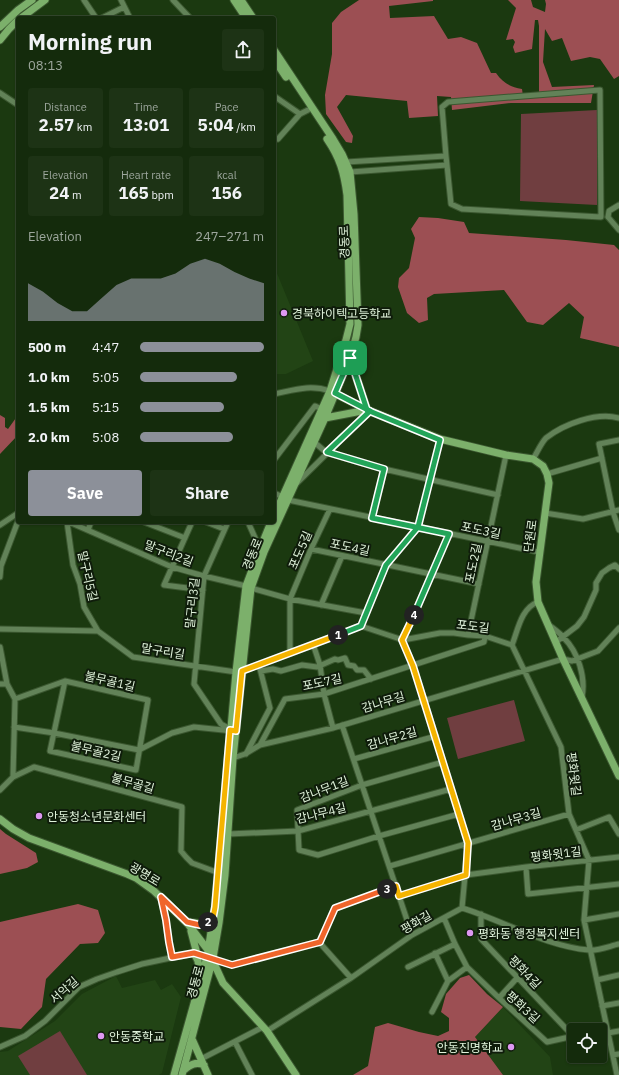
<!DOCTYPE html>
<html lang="en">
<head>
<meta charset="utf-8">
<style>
	body { margin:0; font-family:"IBM Plex Sans","Noto Sans KR",sans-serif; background:#1d3315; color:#f1f3f6; height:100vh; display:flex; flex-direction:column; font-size:15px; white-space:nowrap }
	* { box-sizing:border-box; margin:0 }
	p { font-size:13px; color:#9da79d }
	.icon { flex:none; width:22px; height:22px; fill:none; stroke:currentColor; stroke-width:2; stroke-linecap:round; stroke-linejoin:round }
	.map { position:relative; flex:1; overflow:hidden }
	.drawer { position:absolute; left:16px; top:16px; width:260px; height:508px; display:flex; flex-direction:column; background:#142b0c; border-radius:4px; box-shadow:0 1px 3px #0004,0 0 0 1px #33472d }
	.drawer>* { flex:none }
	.buttons { position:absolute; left:567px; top:1023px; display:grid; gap:8px }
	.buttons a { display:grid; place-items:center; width:40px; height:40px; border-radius:4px; background:#142b0c; box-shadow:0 1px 3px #0004,0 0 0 1px #33472d; font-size:20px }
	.pin { position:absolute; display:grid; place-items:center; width:34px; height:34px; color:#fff; margin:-17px; border-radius:8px; box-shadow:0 2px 6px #0006 }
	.km { position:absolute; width:20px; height:20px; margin:-10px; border-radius:50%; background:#222; color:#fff; font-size:11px; line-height:20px; text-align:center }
	.round { display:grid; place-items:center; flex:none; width:42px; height:42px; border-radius:4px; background:#1d3315 }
	.headline { display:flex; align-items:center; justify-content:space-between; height:68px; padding:0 12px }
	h1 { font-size:22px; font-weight:700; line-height:30px }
	.figures { display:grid; grid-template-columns:repeat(3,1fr); gap:6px; height:68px; padding:4px 12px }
	.figures div { display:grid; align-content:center; border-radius:4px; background:#1d3315; text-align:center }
	.figures b { font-size:17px; font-weight:700 }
	.figures small { font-size:11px; font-weight:400 }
	.figures p { font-size:11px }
	.chart { height:112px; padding:8px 12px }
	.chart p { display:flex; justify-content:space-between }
	.chart svg { width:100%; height:72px; margin-top:4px; fill:#8c9099; opacity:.7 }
	.action { display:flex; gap:8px; margin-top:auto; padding:8px 12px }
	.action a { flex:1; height:46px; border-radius:4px; background:#8c9099; color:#fff; font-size:16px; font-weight:700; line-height:46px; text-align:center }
	.action a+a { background:#1d3315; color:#f1f3f6 }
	ul { padding:0 12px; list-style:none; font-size:13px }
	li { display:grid; grid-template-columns:64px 48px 1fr; align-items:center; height:30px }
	li i { height:10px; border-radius:5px; background:#8c9099 }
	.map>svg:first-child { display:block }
</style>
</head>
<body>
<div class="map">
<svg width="619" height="1075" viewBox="0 0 619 1075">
	<rect width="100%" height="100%" fill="#1b3910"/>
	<path fill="#224415" d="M274 266 313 361 286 374H274Z
		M116 976 122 988 155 980 161 990 172 984 181 997 162 1073 159 1075H0V1052L8 1051 55 1021 82 994Z
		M503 1007 550 1057 553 1075H503L475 1037Z"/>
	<path fill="#703e40" d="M597 110V205L520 201 521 114Z
		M514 700 525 741 458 759 447 718Z
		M60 1031 87 1075H30L18 1056Z"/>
	<path fill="#9c4f53" d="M359 0H433V1L389 6 390 18 434 16 448 39 461 37 477 43 491 73H496C503 83 510 87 522 89L523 96 539 94V26L538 20H535L532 49 515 53 513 47 515 42 513 39 506 40 516 8 508 0H531L533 7 545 12 546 4 545 0H619V76L614 79 600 59 590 57 571 61 562 38 552 41 545 29 543 62 552 87 594 85 591 103H511L452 110 451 97 437 96 438 116 409 118 407 101 346 95 337 107 353 136 352 143 346 142 326 114 325 95 332 54V23L341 12Z
		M419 217 438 218 464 222 469 233 566 240 614 245 619 250V347L580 338 584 317 569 303 543 325 527 322 504 290 434 294 427 298 428 320 419 323 407 313 398 287 399 278 409 268 415 238 411 229Z
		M0 415 5 418V427L8 429 18 415V435L0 454Z
		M0 829 6 834 36 853 38 862 27 868 0 874Z
		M78 904 98 910 105 933 98 943 80 944 46 979 42 1007 21 1029 0 1027V922Z
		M469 975 487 994 503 1007 475 1037 503 1075H353L368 1066 375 1027 388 1023 419 1032 438 1036 449 1031V1018L441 1012 446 994 460 978Z"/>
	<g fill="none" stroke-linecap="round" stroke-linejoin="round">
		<g stroke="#3b5730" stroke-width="7">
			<path id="street" d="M84 0 96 18
				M121 0 130 18
				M173 0 190 18
				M102 18 124 7
				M0 93 18 105
				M274 96 300 114 308 110
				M278 139 300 114
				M446 156 442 107 448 102 600 90 601 217 462 209 451 204 447 165
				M346 162 446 156 447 165 350 172
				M608 217 609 211 619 205
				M608 217 619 230
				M274 394C294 390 310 384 330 391
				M619 440 599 444 613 512 619 530
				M314 442 327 453 384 469 498 495
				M533 459C537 453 541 443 546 438 564 424 596 412 619 418
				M274 460 315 406 322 409
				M547 474 602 458
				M297 483 370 411
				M274 493 283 497
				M288 500 539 552
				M545 513 583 519 619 510
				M372 518 384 469
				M67 522 73 565 80 584 84 607 98 631
				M69 522 172 567 204 576 246 586
				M144 522 185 538
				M192 522 164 585 203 590
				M206 522 224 529
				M228 522 204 576 194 684 221 724 230 729
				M248 522 260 549
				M0 525 18 513
				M88 530 91 522
				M449 534 403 640 413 666 424 700 468 843 462 908
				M311 549 479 584
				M0 577 1 566 18 521
				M251 588 290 599 366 613
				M321 605 342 556
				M549 625C554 629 560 633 564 638 578 652 586 677 582 697
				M361 626 386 565 418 527 440 439
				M0 629 98 631 133 657 236 672
				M468 635 506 455
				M556 642 577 626 584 617 596 590V583L602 573 609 568 615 565 619 569
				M313 644 320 665 324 694 333 728
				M512 645C518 630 521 608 538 602
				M0 647 7 684 15 699 13 777
				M290 653V599L311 549 330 509
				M242 671 361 626 403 640 440 633H454L468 635 485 636 512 645 561 747 569 814 589 860 584 920 617 1075
				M261 671 273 669 281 671 302 665 317 667 335 659 338 660 345 658 348 665 354 666 357 670H364L371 679
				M0 684H7
				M15 699 65 681 148 700 136 770 50 751 65 681
				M342 725 412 935
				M14 727 54 733 139 750 172 733 194 727 233 731
				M260 745 285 699 324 694 484 642 485 636
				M246 754 270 708 260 669
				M233 758 245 754 260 745 333 728 563 659 572 661 598 651 619 628
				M354 759 436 736
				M443 762 362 785 297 810 299 850 318 855 379 836 459 814
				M0 790 13 777 34 767 182 807 181 851 186 857 192 863 219 873
				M576 830 609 817 619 834
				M228 834 298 831 451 789
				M390 866 569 814
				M526 867 528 894 619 884
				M399 896 466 875 526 867 619 857
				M161 898 166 920 169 943 172 957
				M481 914V939L573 1036
				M444 918 455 944 467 967
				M584 920 619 914
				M319 942 351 978
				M435 953 448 981
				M408 967 455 944
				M597 980 619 975
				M499 998 517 978
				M602 1006 619 1003
				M432 1012 448 981 467 967 499 998 547 1042 574 1036
				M267 1031 351 978 412 935 462 908C504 921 545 946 589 950 598 951 610 946 619 944
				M608 1033 619 1031
				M600 1037 609 1038
				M235 1042 252 1075
				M0 1047 25 1036 45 1021 79 987 97 979 117 972 142 964 194 953 232 965 319 942 335 908 396 886
				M613 1055 619 1054
				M201 1059 263 1027"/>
		</g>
		<g stroke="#3b5730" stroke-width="9">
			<path id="secondary" d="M234 0 246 18
				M241 0 253 18
				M21 18 45 0
				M0 27 18 10 32 0
				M0 40 9 29 18 20
				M274 59 286 77
				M330 391 370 411 440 439 506 455 533 459 543 466 547 474 549 483 536 582 538 602 563 659 619 776
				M325 418 367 410 350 358
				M274 516 330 391 346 340 350 324 347 195C344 172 340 158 327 139
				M0 819 13 829 29 838 127 874 136 878 154 891 188 924 208 950 223 983 267 1031 296 1075
				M187 922 204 924 213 919
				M191 931 196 950 194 953 198 961 200 979
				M192 1039 208 1075
				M184 1070C190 1065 196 1061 204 1065
				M174 1075 207 957 215 907 236 672 246 586 260 549 271 522
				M182 1075 213 958 219 923 225 875 233 758 251 588 264 552 325 418 350 358 356 337 358 325 354 214 350 172 342 154 333 139 274 50"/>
		</g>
		<use href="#street" stroke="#628258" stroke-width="5"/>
		<use href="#secondary" stroke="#7cb06b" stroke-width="7"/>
	</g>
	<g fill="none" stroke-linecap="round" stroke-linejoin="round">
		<g stroke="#fff" stroke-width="8">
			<path id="split-1" d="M338 635 361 626 386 565 418 527 440 440 367 410 350 358"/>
		</g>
		<g stroke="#fff" stroke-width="8">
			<path id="split-2" d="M208 922 213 918 215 907 230 730 236 731 242 671 338 635"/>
		</g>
		<g stroke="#fff" stroke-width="8">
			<path id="split-3" d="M208 922 200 925 187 922 161 897 166 920 169 942 172 957 194 953 232 965 320 942 335 908 387 889"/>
		</g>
		<g stroke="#fff" stroke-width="8">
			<path id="split-4" d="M387 889 396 886 399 896 466 875 468 843 413 666 402 640 414 615"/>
		</g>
		<g stroke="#fff" stroke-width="8">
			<path id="split-5" d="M350 358 335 393 370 411 327 452 384 469 372 518 449 534 414 615"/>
		</g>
		<use href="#split-1" stroke="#22a559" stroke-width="5"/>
		<use href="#split-2" stroke="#f5b400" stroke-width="5"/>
		<use href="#split-3" stroke="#f0652b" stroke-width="5"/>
		<use href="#split-4" stroke="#f5b400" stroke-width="5"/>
		<use href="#split-5" stroke="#22a559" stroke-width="5"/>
	</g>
	<g fill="#de98f2" stroke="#0f1c0b" stroke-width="1.5">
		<circle cx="284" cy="313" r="4"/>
		<circle cx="39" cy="816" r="4"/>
		<circle cx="470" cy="933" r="4"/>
		<circle cx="101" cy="1036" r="4"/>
		<circle cx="511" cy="1047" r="4"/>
	</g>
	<g text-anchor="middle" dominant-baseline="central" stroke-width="4" stroke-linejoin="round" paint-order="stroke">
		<g font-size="12" fill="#e0f3db" stroke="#0f1c0b">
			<text transform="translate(344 242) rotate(-92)">경동로</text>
			<text transform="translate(481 530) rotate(12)">포도3길</text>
			<text transform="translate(530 536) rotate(-82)">단원로</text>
			<text transform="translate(350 547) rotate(12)">포도4길</text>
			<text transform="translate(300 550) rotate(-66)">포도5길</text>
			<text transform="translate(169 553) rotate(21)">말구리2길</text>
			<text transform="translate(252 554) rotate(-68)">경동로</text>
			<text transform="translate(473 563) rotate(-78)">포도2길</text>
			<text transform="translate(88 576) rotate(77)">말구리5길</text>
			<text transform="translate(192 603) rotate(-84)">말구리3길</text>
			<text transform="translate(473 626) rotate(7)">포도길</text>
			<text transform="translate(163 651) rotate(9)">말구리길</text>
			<text transform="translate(110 681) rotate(13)">불무골1길</text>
			<text transform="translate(322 682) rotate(-12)">포도7길</text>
			<text transform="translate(383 702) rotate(-17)">감나무길</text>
			<text transform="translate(392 738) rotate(-16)">감나무2길</text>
			<text transform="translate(96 751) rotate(13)">불무골2길</text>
			<text transform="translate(574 774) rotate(83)">평화윗길</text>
			<text transform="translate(133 783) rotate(16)">불무골길</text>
			<text transform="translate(324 789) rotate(-21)">감나무1길</text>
			<text transform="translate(321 813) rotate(-14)">감나무4길</text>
			<text transform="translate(516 819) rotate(-16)">감나무3길</text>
			<text transform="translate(556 854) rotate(-7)">평화윗1길</text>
			<text transform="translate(145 874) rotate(31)">광명로</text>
			<text transform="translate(416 922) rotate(-30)">평화길</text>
			<text transform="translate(525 972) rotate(46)">평화4길</text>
			<text transform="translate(195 982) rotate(-75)">경동로</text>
			<text transform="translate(64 990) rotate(-41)">서악길</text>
			<text transform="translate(523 1007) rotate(42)">평화3길</text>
		</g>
		<g font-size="12" fill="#e0f3db" stroke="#0f1c0b" text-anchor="start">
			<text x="292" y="313">경북하이텍고등학교</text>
			<text x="47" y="816">안동청소년문화센터</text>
			<text x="478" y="933">평화동 행정복지센터</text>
			<text x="109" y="1036">안동중학교</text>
			<text x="503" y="1047" text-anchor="end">안동진명학교</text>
		</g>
	</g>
</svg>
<div class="buttons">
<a><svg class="icon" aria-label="locate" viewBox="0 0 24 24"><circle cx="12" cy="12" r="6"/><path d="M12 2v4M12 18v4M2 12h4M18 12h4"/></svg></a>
</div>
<div class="pin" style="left:350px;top:358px;background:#1e9e55"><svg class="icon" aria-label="arrive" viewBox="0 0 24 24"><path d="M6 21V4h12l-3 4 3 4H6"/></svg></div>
<b class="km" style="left:338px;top:635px">1</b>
<b class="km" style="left:208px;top:922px">2</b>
<b class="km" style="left:387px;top:889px">3</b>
<b class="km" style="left:414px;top:615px">4</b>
<section class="drawer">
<div class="headline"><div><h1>Morning run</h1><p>08:13</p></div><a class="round"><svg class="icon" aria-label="share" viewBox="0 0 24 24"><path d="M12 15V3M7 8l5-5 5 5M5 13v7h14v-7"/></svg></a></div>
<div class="figures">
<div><p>Distance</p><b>2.57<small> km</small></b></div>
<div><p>Time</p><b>13:01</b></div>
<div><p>Pace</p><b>5:04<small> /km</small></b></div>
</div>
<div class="figures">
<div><p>Elevation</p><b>24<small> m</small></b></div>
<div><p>Heart rate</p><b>165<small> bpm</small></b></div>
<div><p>kcal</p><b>156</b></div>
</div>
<div class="chart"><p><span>Elevation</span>247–271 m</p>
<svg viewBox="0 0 160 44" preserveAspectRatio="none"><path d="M0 44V21L10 26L20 33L30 38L40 38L50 30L60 22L70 18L80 18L90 18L100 15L110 9L120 6L130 9L140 14L150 18L160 21V44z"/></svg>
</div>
<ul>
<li><b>500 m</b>4:47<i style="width:100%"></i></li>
<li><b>1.0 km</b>5:05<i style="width:78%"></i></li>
<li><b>1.5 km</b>5:15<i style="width:68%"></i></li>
<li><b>2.0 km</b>5:08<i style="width:75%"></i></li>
</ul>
<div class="action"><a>Save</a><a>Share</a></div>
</section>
</div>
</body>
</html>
